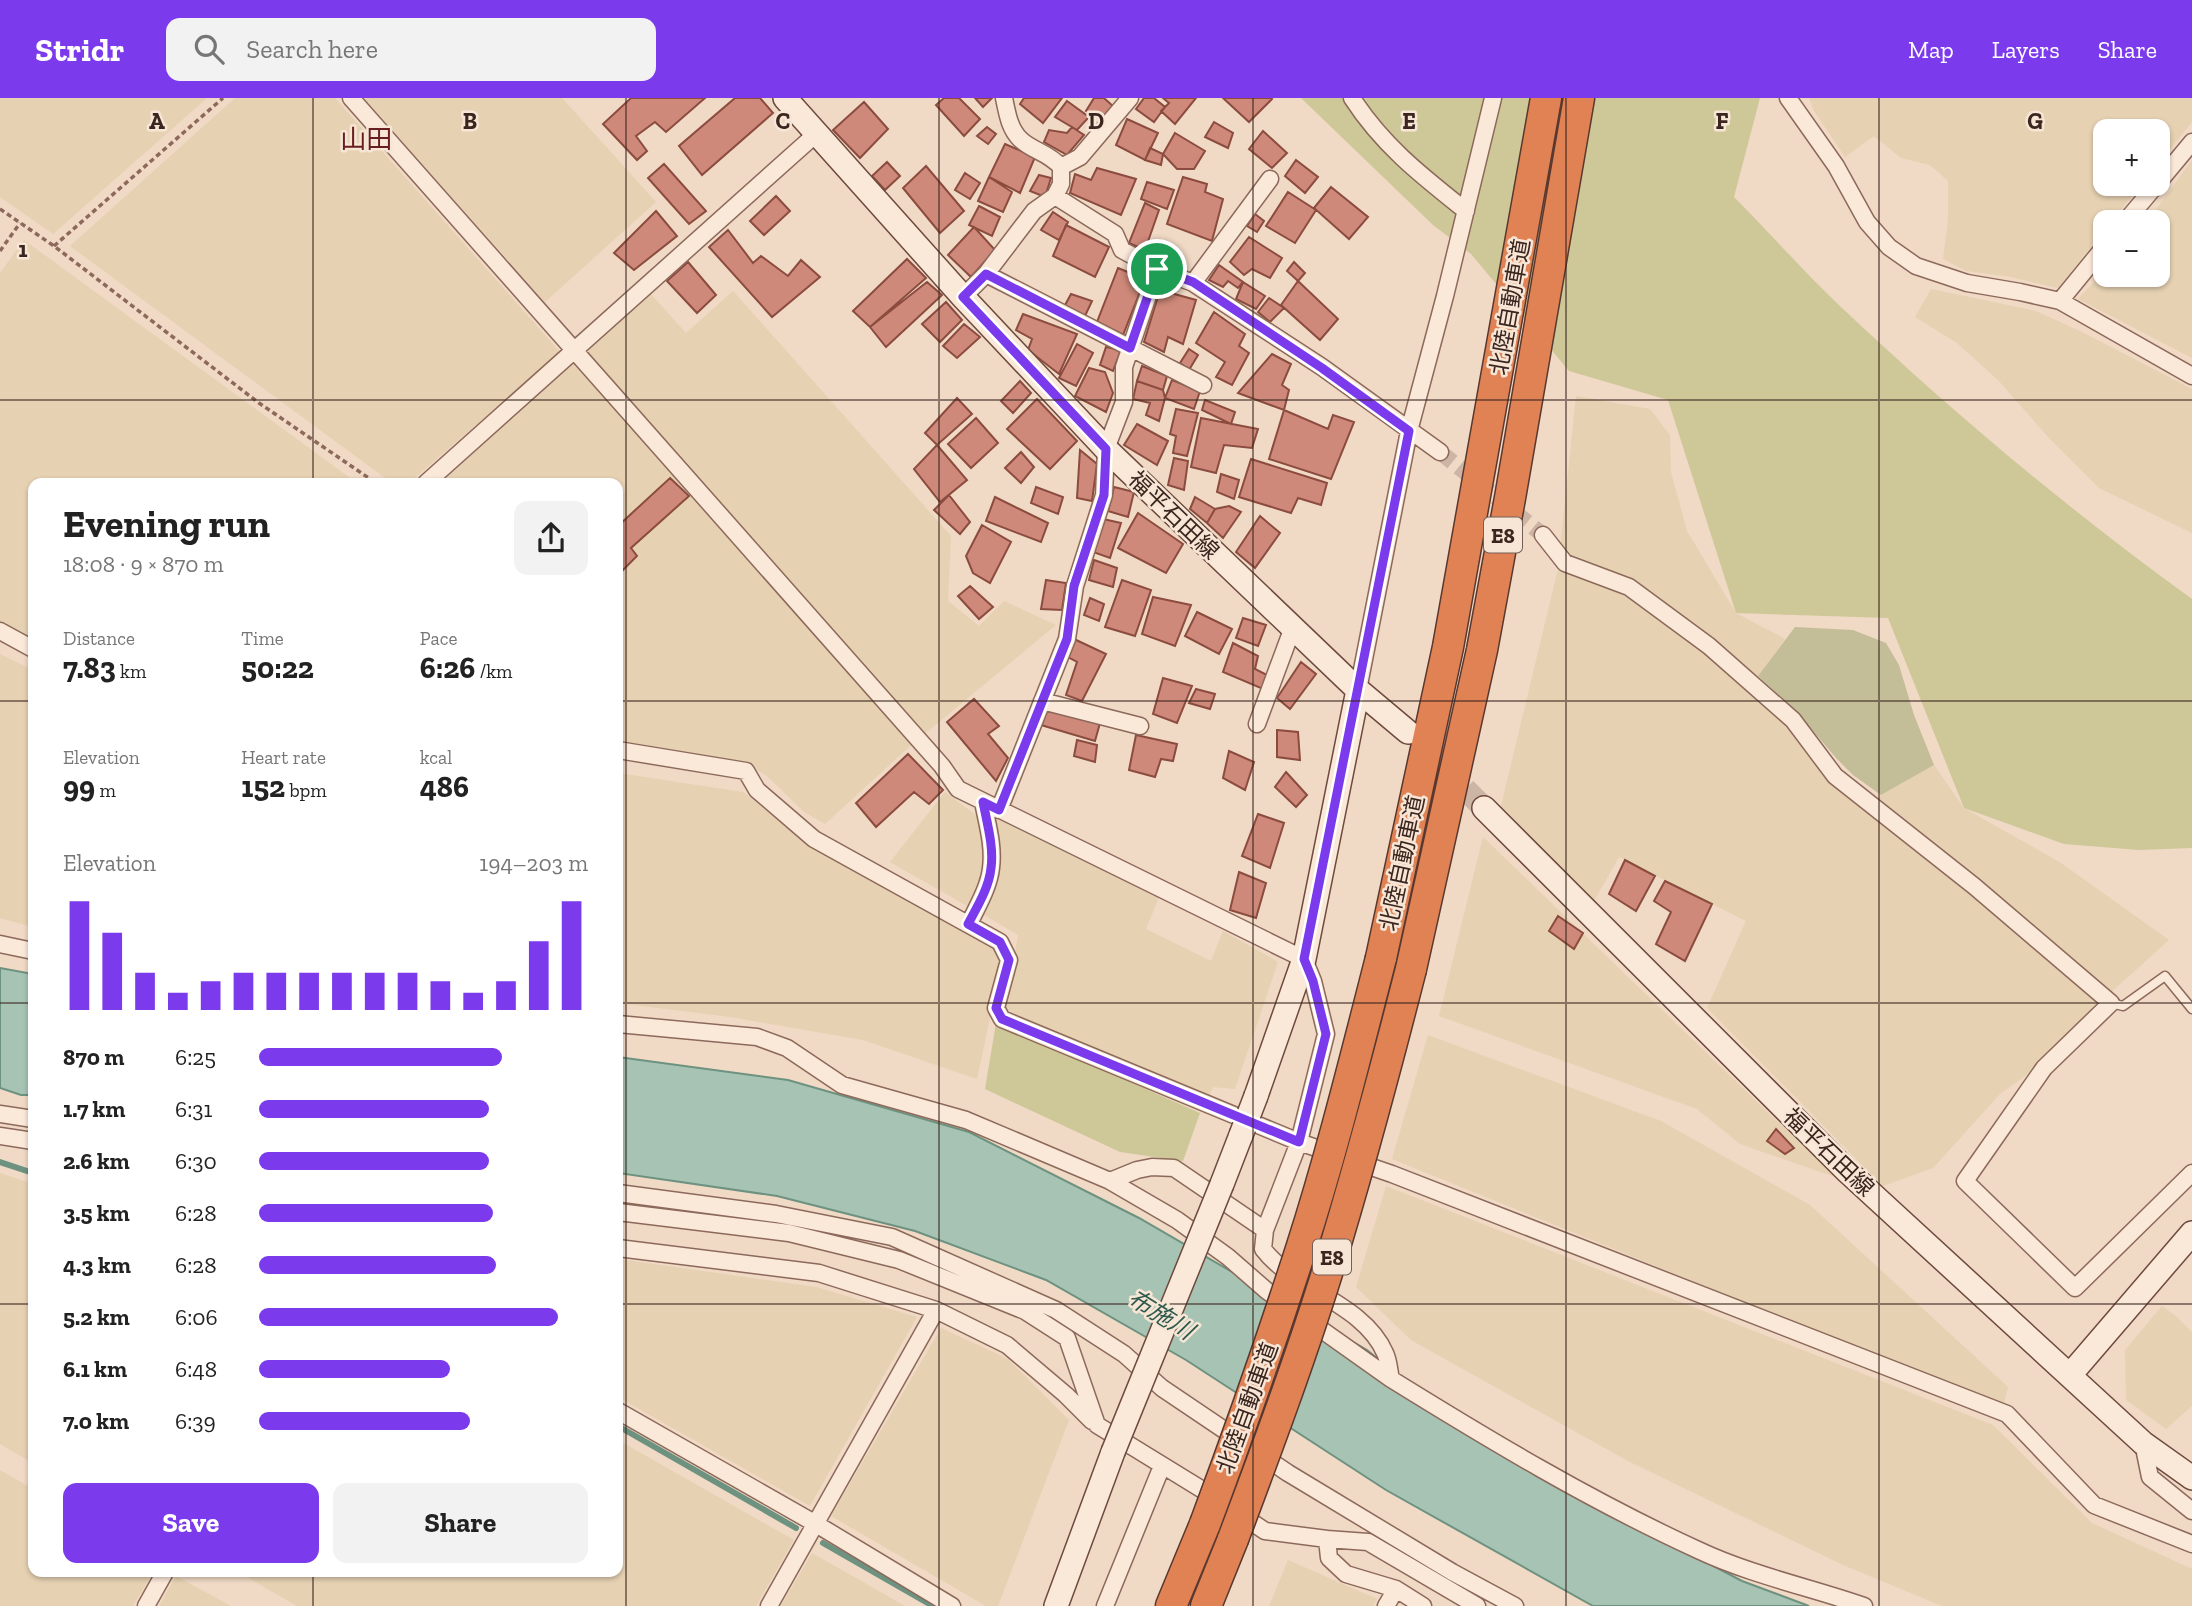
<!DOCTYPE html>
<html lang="en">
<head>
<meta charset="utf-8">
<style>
	body { margin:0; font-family:"Zilla Slab","Noto Sans JP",serif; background:#f2f2f2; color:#222; height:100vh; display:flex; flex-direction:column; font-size:26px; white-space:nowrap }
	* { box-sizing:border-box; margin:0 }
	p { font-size:23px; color:#767676 }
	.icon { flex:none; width:38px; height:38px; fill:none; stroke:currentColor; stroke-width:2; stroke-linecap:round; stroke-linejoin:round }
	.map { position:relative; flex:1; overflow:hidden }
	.panel { position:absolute; left:28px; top:380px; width:595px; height:1099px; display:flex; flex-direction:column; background:#fff; border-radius:14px; box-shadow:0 2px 5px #0004 }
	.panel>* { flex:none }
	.fabs { position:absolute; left:2093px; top:21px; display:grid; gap:14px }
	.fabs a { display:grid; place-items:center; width:77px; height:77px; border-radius:14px; background:#fff; box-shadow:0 2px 5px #0004; font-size:35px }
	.pin { position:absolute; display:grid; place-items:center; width:60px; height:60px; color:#fff; margin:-30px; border:4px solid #fff; border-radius:50%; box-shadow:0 2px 7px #0007 }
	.round { display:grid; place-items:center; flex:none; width:74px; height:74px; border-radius:14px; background:#f2f2f2 }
	.summary { display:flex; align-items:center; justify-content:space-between; height:119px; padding:0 35px }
	h1 { font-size:38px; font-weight:800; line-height:52px }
	.metrics { display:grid; grid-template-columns:repeat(3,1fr); gap:10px; height:119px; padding:7px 35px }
	.metrics div { display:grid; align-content:center }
	.metrics b { font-size:30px; font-weight:800 }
	.metrics small { font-size:19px; font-weight:400 }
	.metrics p { font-size:19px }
	.chart { height:196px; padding:14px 35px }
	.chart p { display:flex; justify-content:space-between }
	.chart svg { width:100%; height:126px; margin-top:7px; stroke:#7c3aed; stroke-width:6 }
	.cta { display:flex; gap:14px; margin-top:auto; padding:14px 35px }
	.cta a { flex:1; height:80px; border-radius:14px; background:#7c3aed; color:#fff; font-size:28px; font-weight:800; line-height:80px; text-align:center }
	.cta a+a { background:#f2f2f2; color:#222 }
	ul { padding:0 35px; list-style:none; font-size:23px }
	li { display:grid; grid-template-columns:112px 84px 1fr; align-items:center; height:52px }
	li i { height:18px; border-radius:9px; background:#7c3aed }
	header { display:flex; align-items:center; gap:42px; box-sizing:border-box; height:98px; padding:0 35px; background:#7c3aed; color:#fff }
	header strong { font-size:33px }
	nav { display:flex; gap:38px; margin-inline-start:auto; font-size:24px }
	.search { width:490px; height:63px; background:#f2f2f2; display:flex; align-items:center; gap:18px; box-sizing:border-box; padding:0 24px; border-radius:14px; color:#767676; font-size:26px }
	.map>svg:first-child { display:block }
</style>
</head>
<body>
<header>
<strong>Stridr</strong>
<div class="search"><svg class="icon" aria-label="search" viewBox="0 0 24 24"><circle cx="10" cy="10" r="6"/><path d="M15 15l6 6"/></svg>Search here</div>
<nav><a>Map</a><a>Layers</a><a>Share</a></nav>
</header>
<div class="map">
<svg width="2192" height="1508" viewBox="0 0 2192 1508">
	<rect width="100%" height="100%" fill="#f0d9c5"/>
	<path fill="#e6d1b2" d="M0 0H207L53 136 0 99Z
		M235 0H335L560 254 409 385H392L70 148Z
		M364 0H562L656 104 545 204Z
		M1809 0H2192V24L2158 66V33H2105V86H2142L2111 124H2105V131L2058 190 2011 179 1966 173 1943 161 1948 122V83L1930 67 1901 60 1874 38 1845 59 1814 13Z
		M2192 62V260L2078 201 2105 172V177H2158V124H2147Z
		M24 142 357 385H33V540L0 524V175Z
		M1931 191 2036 213 2082 234 2192 291V435L2099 390 2049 340 1998 282 1957 245 1915 219Z
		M733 193 951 438 948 503 979 528 1004 503 1056 527 910 648 825 726 804 714 767 678 747 666 618 643V385H438L468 360 650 195 686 235Z
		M1576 298 1650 311 1670 337 1671 374 1687 433 1736 515 1785 541 1758 578 1743 590 1788 628 1826 682 1865 714 1881 697 1934 667 1964 710 2061 765 2169 842 2099 905 2032 973 2000 996 1933 1070 1883 1088 1707 910 1746 823 1619 759 1594 803 1500 712 1558 471Z
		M0 556 33 572V829L0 820Z
		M618 675 743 694 813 750 994 848 1002 863 977 981 863 942 730 919 618 905Z
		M945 694 977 718 985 752 983 778 969 809 890 764Z
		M997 721 1159 799 1146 831 1211 863 1223 833 1278 864 1235 991 1213 989 1207 1002 1005 911 1018 837 984 817 992 794 998 748Z
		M1483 739 1835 1079 1740 1046 1697 1011 1439 918Z
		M1428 937 1661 1023 1810 1107 2008 1289 2004 1305 1757 1209 1392 1061Z
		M0 1075 33 1086V1365L0 1346Z
		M1386 1088 1993 1327 2092 1425 2192 1471V1508H1942L1843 1467 1626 1362 1411 1242 1356 1189Z
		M618 1161 816 1189 917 1219 810 1408 618 1299Z
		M2162 1208 2177 1219 2192 1234V1308L2166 1331 2126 1302 2125 1252Z
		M941 1230 1008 1261 1069 1322 998 1508H986L831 1418Z
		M618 1342 794 1442 756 1508H297L238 1474H618Z
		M0 1372 33 1391V1474H153L133 1508H0Z
		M812 1455 905 1508H781Z
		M1288 1462 1377 1501 1373 1508H1269Z
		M176 1478 231 1508H159Z"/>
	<path fill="#cec898" d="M1301 0H1760L1734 99C1770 135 1804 174 1841 209 1952 314 2069 412 2192 501V750L2139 752 2064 746 1964 710 1888 520 1736 515 1668 302 1569 273 1471 156 1433 127Z
		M996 925 1200 1015 1183 1063 1120 1054 985 991Z"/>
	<path fill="#c3be98" d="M1795 529 1853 532 1886 545 1899 567 1914 617 1934 667 1881 697 1853 677 1837 661 1795 612 1758 578Z"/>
	<path fill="#a7c3b4" stroke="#6d9280" stroke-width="2" d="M0 870 33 876V997H21L0 990Z
		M618 959 788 982 969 1034 1139 1120 1367 1252 1489 1350 1742 1483 1809 1508H1593L1386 1392 1186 1262 1046 1182 915 1133 777 1098 618 1075Z"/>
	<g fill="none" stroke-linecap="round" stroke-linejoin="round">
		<path stroke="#6d9280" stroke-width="6" d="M0 1064 33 1075
			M618 1328 796 1430
			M823 1445 933 1508"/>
	</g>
	<path fill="#cf897a" stroke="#8b4c3f" stroke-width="2" d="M631 0H705L666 34 655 24 636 38 647 53 637 62 603 26Z
		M735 0H760L773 15 702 77 679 48Z
		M944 0H959L980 21 964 38 936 7Z
		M975 0H992L983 9Z
		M1024 0H1062L1043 25 1020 6Z
		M1094 0H1104L1114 9 1103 23 1086 13Z
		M1144 0H1154L1165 9 1154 24 1136 11Z
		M1163 0H1196L1175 26 1161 13 1169 5Z
		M1223 0H1271L1272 1 1249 24Z
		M1067 3 1089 19 1077 32 1055 19Z
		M864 4 888 31 860 60 833 32Z
		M1127 21 1158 35 1145 62 1116 47Z
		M1214 24 1233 35 1228 50 1205 39Z
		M987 29 996 36 988 46 977 38Z
		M1072 29 1084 37 1067 57 1044 44 1049 32 1067 35Z
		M1263 33 1287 55 1272 70 1249 51Z
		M1175 35 1205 53 1194 71H1177L1163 56Z
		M1005 46 1035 59 1020 95 989 79Z
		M1150 50 1163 56 1161 67 1145 62Z
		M1296 62 1318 79 1305 95 1285 78Z
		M887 64 900 78 885 92 872 78Z
		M664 66 706 113 689 126 648 80Z
		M926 68 964 113 940 135 903 90Z
		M1097 70 1136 81 1121 117 1070 95 1075 76 1091 82Z
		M965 75 980 85 970 101 955 92Z
		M1039 77 1051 80 1045 99 1030 93Z
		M989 79 1012 94 1003 114 978 103Z
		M1183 79 1207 86 1205 94 1223 101 1212 143 1167 126Z
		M1147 84 1174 92 1167 111 1141 101Z
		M1331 89 1368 119 1349 141 1314 110Z
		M1288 94 1316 112 1295 145 1266 128Z
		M776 98 790 113 764 137 750 123Z
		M1145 105 1159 112 1145 152 1129 145Z
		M979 108 1000 119 992 138 969 127Z
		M656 113 677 138 634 172 614 155Z
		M1053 114 1068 124 1059 142 1041 132Z
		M1255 116 1264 123 1257 134 1247 128Z
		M1066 127 1109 149 1095 179 1053 158Z
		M974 129 995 152 971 179 948 157Z
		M728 132 753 165 761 158 788 178 801 162 820 179 772 219 709 149Z
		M1249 139 1282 160 1270 180 1252 171 1244 177 1230 164Z
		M907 161 926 180 870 229 853 213Z
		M688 164 716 197 697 215 667 183Z
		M1294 164 1305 175 1298 183 1287 173Z
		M1219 167 1243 184 1238 190 1228 183 1223 189 1209 182Z
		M1118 170 1145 181 1123 237 1097 224Z
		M1298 183 1338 221 1320 242 1281 207Z
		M927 184 942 197 886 249 870 229Z
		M1243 184 1265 198 1256 211 1236 201Z
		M1160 192 1196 202 1183 246 1168 239 1164 254 1144 244Z
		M1071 196 1092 203 1085 218 1064 209Z
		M1269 200 1284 210 1270 224 1258 214Z
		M946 204 962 222 940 244 922 226Z
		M1214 214 1245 236 1239 248 1249 255 1232 287 1216 279 1225 264 1196 245Z
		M1023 216 1077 236 1059 276 1028 252 1032 241 1016 232Z
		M964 226 980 239 957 260 943 248Z
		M1077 246 1093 255 1076 288 1059 280Z
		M1106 249 1121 252 1113 273 1100 267Z
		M1189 251 1198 257 1189 272 1180 265Z
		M1272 256 1291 266 1282 287 1289 292 1284 312 1238 295Z
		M1142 268 1167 278 1163 292 1137 283Z
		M1089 270 1105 274 1113 295 1106 314 1075 298Z
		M1172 282 1200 293 1194 311 1165 300Z
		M1020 283 1031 295 1013 315 1001 303Z
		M1137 283 1163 292 1165 300 1159 323 1146 317 1150 305 1133 301Z
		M957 300 972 316 937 347 925 335Z
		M1037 301 1077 343 1050 371 1007 331Z
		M1205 302 1235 314 1231 326 1202 312Z
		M1176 311 1198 315 1187 358 1173 355 1176 338 1170 336Z
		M1284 312 1328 331 1333 317 1354 324 1331 381 1269 361Z
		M976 320 998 345 971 370 948 346Z
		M1201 320 1258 331 1252 350 1224 347 1216 375 1191 369Z
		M1137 326 1168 343 1157 367 1124 347Z
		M937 347 967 382 940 404 914 371Z
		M1080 352 1097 366 1092 403 1077 400Z
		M1021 354 1034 369 1021 385 1005 370Z
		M1174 360 1188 363 1184 392 1168 387Z
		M1251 361 1327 385 1321 407 1298 400 1291 415 1239 399Z
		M1221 376 1239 382 1234 401 1217 394Z
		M670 380 689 398 631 450 637 458 623 472 618 467V428Z
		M1036 389 1063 399 1058 416 1031 405Z
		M1114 389 1134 394 1128 419 1108 413Z
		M949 397 970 424 960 436 934 412Z
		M995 399 1048 425 1041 444 986 423Z
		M1195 399 1215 411 1207 425 1190 411Z
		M1229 408 1241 414 1223 440 1207 425 1215 411Z
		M1138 415 1183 446 1166 475 1118 450Z
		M1260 418 1280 435 1255 470 1236 454Z
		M1103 421 1121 425 1110 460 1093 454Z
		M982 427 1011 444 990 485 973 475 966 458Z
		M1094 462 1117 470 1113 489 1089 482Z
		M1046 482 1066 485 1062 512 1041 511Z
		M1122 482 1151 492 1135 538 1105 529Z
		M970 488 993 509 979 521 958 498Z
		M1153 499 1191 507 1175 548 1142 536Z
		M1090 500 1104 506 1099 523 1084 517Z
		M1197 514 1232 531 1219 556 1185 538Z
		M1243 520 1266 527 1258 548 1236 540Z
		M1074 541 1106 556 1082 603 1066 597 1077 564 1068 559Z
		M1233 545 1258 558 1255 571 1267 577 1263 591 1223 574Z
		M1301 564 1316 576 1290 611 1277 600Z
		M1163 580 1192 588 1177 625 1153 616Z
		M1196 591 1215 596 1210 611 1189 605Z
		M974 601 999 628 988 636 1008 660 996 683 947 624Z
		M1045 612 1100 625 1095 643 1041 627Z
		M1277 632 1298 634 1300 662 1277 659Z
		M1136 637 1177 646 1173 663 1161 661 1155 679 1129 672Z
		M1077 642 1097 647 1095 664 1074 658Z
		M1229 653 1254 664 1245 692 1223 680Z
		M908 656 943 692 929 706 914 694 876 729 856 705Z
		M1286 674 1307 697 1296 709 1275 689Z
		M1258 716 1284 725 1270 770 1242 758Z
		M1625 762 1655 778 1636 813 1609 796Z
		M1239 774 1266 785 1256 820 1230 812Z
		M1665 783 1712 806 1685 863 1656 846 1671 814 1654 803Z
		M1558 818 1583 835 1574 851 1549 833Z
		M1776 1031 1794 1050 1785 1056 1767 1043Z"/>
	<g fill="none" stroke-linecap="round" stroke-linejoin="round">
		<path stroke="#ccb5a4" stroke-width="16" stroke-dasharray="16 8" stroke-linecap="butt" d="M1440 354 1543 437"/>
		<path stroke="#ccb5a4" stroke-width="23" stroke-dasharray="23 11" stroke-linecap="butt" d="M1417 643 1484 710"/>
		<g stroke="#8c695a" stroke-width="11">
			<path id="lane" d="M2111 905 2123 908 2165 878 2192 911"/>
		</g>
		<g stroke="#8c695a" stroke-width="19">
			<path id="street" d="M351 0 942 668 958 691 1304 861 1313 883 1326 936 1299 1044 1392 1076 2007 1316 2094 1407 2192 1446
				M1352 0C1383 48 1422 78 1466 113
				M1788 0 1836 68 1867 124 1889 149 1916 168 1967 185 2020 194 2060 203 2192 278
				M1061 69 1080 59 1130 0
				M2158 85 2192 44
				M1055 98 1115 136 1122 152 1157 171 1193 185 1322 269 1440 354
				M2125 124 2157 86
				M986 176 1203 287
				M1193 185 1270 81
				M963 199 986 176 1034 113 1055 98 1061 86V69C1048 54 1032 53 1020 41 1009 30 1007 14 1004 0
				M2060 203 2105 148
				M426 385 816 36
				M1543 437 1565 465 1629 489 1709 548 1793 622 1835 678 1974 788 2111 905 2044 970 1965 1083 2075 1190 2192 1075
				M0 533 33 551
				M1358 592 1409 333 1445 198 1493 0
				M1042 603 1140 628
				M1257 626 1293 529
				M618 652 746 673 757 692 814 741 1000 844 1009 862 996 910 1002 921 1299 1044 1265 1132 1174 1070 1152 1069 1137 1072 1110 1083 1177 1122 1228 1159 1267 1193 1391 1281C1389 1273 1389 1263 1385 1255 1363 1205 1294 1192 1263 1151L1265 1132
				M999 712 1067 541 1075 488 1104 397 1106 351 1124 304V269L1157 171
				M969 826C977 809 989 789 991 770 994 748 987 725 983 704
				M0 846 33 853
				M618 926 757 939 787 950 842 987 966 1022 1110 1083
				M0 1016 33 1021
				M0 1038 33 1043
				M618 1095 776 1116 892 1139 1056 1212 1124 1256 1162 1290 1288 1375 1452 1474 1515 1508
				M618 1114 789 1135 899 1162 1025 1213 1067 1240 1097 1327 1219 1402
				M618 1150 819 1175 936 1212 1007 1247 1066 1297 1092 1323
				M1391 1281C1491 1343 1591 1403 1698 1452 1751 1477 1809 1489 1864 1508
				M618 1313 816 1426 952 1508
				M2143 1345 2150 1379 2192 1413
				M1238 1415 1265 1433 1327 1441 1329 1460 1346 1476 1396 1491 1423 1508
				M1327 1441 1368 1444 1477 1508
				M146 1508 165 1474
				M769 1508 936 1212
				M1105 1508 1162 1368
				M1386 1508 1396 1491"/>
		</g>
		<g stroke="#6d4a3d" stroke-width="26">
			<path id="secondary" d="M785 0 963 199 1106 351 1358 592 1408 634
				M1484 710 1848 1074 2143 1345 2192 1380
				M1256 998 1304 861 1358 592
				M1222 1086 1241 1037
				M2070 1277 2192 1135
				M1056 1508 1113 1354"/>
		</g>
		<g stroke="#59382f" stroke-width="33">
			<path id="highway" d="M1381 860 1448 549 1546 0
				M1411 871 1482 552 1510 400 1579 0
				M1171 1508 1205 1426
				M1206 1508 1233 1441"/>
		</g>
		<path stroke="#8c695a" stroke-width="3.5" stroke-dasharray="5 3.5" stroke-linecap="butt" d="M0 111 54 148 259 305 376 385
			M54 148 223 0
			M0 153 20 125"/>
		<use href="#lane" stroke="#fae8d9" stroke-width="8"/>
		<use href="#street" stroke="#fae8d9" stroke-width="16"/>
		<use href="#secondary" stroke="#fae8d9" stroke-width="23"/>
		<use href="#highway" stroke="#e18254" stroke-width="30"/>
		<g stroke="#6d4a3d" stroke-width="26" stroke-linecap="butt">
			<path id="secondary-bridge" d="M1241 1037 1256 998
				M1113 1354 1222 1086"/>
		</g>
		<g stroke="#59382f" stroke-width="33" stroke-linecap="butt">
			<path id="highway-bridge" d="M1205 1426C1239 1335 1271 1244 1301 1151 1332 1055 1356 957 1381 860
				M1233 1441C1266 1353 1299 1265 1327 1175 1358 1074 1385 973 1411 871"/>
		</g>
		<use href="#secondary-bridge" stroke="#fae8d9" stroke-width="23"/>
		<use href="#highway-bridge" stroke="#e18254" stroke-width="30"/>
	</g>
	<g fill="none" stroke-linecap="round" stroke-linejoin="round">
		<g stroke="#fff" stroke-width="14">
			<path id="route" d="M1157 171 1193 184 1322 270 1409 333 1304 861 1313 883 1326 936 1299 1044 1002 921 996 910 1009 862 1000 844 968 826C977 809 989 790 991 770 994 749 987 725 983 704L999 712 1067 541 1074 488 1104 397 1106 351 963 199 986 176 1130 250Z"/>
		</g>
		<use href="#route" stroke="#7c3aed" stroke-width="9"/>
	</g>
	<path fill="none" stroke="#3b261f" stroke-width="2" stroke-opacity="0.55" d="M313 0V385M626 0V1508M939 0V1508M1253 0V1508M1566 0V1508M1879 0V1508M0 302H2192M0 603H33M618 603H2192M0 905H33M618 905H2192M0 1206H33M618 1206H2192M313 1474V1508"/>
	<g text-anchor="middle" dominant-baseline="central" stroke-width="5" stroke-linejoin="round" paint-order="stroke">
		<g fill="#f7e5d5" stroke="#735f56" stroke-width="2">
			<rect x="1484" y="419.5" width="38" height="35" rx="5"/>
			<rect x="1313" y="1141.5" width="38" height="35" rx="5"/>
		</g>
		<g font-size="21" font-weight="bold" fill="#3b261f">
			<text x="1503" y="437">E8</text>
			<text x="1332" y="1159">E8</text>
		</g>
		<g font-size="23" fill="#3b261f" stroke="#f7e5d5">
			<text transform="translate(1510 209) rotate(-80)">北陸自動車道</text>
			<text transform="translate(1174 417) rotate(44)">福平石田線</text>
			<text transform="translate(1402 765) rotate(-78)">北陸自動車道</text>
			<text transform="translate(1829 1054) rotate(44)">福平石田線</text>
			<text transform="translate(1247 1310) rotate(-70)">北陸自動車道</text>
		</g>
		<g font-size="24" font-style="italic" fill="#2e5b4e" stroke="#f7e5d5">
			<text transform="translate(1161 1216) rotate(32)">布施川</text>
		</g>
		<g font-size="26" fill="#691d1f" stroke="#f7e5d5">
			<text x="366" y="41">山田</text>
		</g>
	</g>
	<g font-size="23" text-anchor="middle" font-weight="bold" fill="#3b261f" stroke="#f7e5d5" stroke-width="5" stroke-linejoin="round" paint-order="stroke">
		<text x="157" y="31">A</text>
		<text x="470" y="31">B</text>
		<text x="783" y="31">C</text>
		<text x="1096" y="31">D</text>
		<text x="1409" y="31">E</text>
		<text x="1722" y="31">F</text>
		<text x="2035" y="31">G</text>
		<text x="23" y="159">1</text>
	</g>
</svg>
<div class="fabs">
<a>+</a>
<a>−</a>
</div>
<div class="pin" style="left:1157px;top:171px;background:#1e9e55"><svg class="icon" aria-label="arrive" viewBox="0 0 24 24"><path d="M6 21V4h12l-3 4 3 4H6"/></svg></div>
<section class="panel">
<div class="summary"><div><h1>Evening run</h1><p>18:08 · 9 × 870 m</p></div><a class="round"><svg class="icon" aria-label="share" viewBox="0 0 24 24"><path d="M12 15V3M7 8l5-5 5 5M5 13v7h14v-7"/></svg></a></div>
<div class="metrics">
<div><p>Distance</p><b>7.83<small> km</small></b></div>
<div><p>Time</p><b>50:22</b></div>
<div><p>Pace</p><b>6:26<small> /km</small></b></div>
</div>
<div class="metrics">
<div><p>Elevation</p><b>99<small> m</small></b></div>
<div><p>Heart rate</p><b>152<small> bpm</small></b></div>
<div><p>kcal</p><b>486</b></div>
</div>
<div class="chart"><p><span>Elevation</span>194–203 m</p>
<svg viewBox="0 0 160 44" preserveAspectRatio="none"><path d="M5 44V6M15 44V17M25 44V31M35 44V38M45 44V34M55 44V31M65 44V31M75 44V31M85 44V31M95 44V31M105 44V31M115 44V34M125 44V38M135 44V34M145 44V20M155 44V6"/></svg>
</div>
<ul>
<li><b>870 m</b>6:25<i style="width:74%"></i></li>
<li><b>1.7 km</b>6:31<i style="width:70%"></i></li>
<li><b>2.6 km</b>6:30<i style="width:70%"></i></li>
<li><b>3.5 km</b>6:28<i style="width:71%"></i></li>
<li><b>4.3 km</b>6:28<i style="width:72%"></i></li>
<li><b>5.2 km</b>6:06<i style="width:91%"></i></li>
<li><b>6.1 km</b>6:48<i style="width:58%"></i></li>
<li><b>7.0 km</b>6:39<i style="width:64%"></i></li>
</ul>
<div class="cta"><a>Save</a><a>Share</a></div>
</section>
</div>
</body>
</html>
